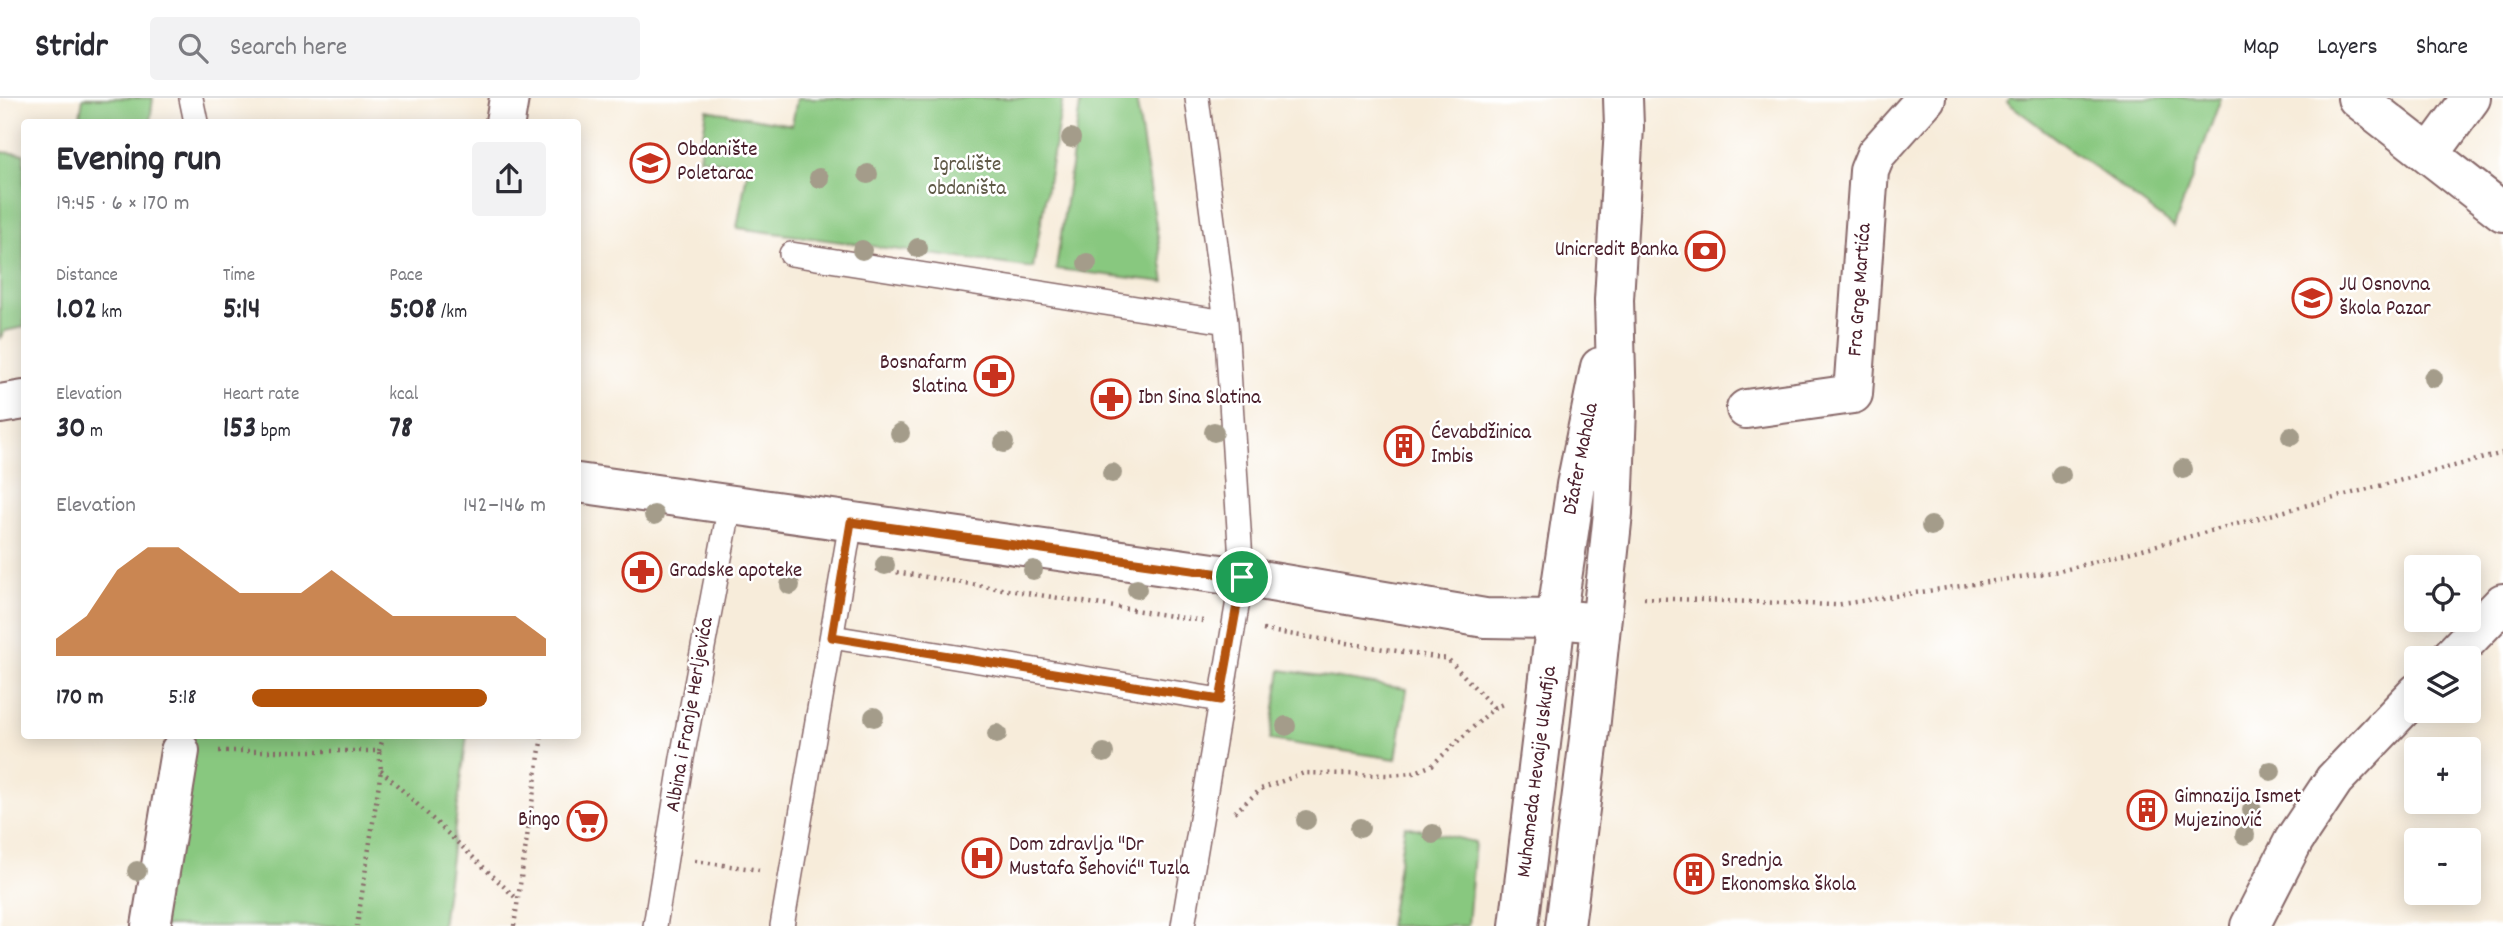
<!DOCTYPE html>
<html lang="en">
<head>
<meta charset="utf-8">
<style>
	body { margin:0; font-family:Dekko,sans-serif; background:#f2f2f3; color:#2b2b33; height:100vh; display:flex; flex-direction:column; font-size:26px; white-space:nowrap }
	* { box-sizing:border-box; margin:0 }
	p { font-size:23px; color:#7c7c81 }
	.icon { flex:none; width:38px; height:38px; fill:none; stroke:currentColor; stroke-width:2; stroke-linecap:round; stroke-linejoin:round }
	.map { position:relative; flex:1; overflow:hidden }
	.side { position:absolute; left:21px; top:21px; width:560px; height:620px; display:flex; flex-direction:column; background:#fff; border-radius:7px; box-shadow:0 4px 18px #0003 }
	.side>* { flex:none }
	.buttons { position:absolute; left:2404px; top:457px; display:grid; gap:14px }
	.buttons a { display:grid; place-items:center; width:77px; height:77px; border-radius:7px; background:#fff; box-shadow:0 4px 18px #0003; font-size:35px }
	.pin { position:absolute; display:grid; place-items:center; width:60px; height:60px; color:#fff; margin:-30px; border:4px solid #fff; border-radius:50%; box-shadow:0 2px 7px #0007 }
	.round { display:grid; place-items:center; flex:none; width:74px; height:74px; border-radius:7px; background:#f2f2f3 }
	.headline { display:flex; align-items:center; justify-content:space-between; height:119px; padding:0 35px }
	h1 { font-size:38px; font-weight:700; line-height:52px }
	.metrics { display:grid; grid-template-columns:repeat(3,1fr); gap:10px; height:119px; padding:7px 35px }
	.metrics div { display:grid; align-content:center }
	.metrics b { font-size:30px; font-weight:700 }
	.metrics small { font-size:19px; font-weight:400 }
	.metrics p { font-size:19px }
	.chart { height:196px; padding:14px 35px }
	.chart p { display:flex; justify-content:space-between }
	.chart svg { width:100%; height:126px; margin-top:7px; fill:#b45309; opacity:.7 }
	ul { padding:0 35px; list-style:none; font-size:23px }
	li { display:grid; grid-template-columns:112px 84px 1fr; align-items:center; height:52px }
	li i { height:18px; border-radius:9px; background:#b45309 }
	header { display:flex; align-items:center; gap:42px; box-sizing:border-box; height:98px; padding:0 35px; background:#fff; border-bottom:2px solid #e1e1e2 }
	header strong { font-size:33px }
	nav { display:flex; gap:38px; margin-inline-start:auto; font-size:24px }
	.search { width:490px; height:63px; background:#f2f2f3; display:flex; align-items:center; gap:18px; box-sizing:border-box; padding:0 24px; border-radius:7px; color:#7c7c81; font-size:26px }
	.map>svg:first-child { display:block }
</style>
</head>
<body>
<header>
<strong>Stridr</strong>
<div class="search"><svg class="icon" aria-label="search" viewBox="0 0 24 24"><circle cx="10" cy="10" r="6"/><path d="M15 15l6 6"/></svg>Search here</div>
<nav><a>Map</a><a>Layers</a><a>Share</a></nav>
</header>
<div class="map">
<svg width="2503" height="828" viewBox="0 0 2503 828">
	<rect width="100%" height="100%" fill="#fff"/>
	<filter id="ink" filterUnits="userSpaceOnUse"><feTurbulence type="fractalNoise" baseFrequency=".0143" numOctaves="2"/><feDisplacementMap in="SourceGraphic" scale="14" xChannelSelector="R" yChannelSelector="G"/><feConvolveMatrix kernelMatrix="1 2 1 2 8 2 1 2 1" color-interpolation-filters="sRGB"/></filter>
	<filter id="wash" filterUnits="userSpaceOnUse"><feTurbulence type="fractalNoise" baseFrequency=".00686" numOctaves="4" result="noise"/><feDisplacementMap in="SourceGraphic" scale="28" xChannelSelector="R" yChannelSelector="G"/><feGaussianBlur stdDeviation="1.57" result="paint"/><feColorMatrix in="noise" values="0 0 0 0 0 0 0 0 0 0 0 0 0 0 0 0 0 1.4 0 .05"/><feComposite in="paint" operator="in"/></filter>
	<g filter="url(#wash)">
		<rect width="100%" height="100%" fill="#f7ecda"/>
		<path fill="#88c87f" stroke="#697455" stroke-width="2" d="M83 0H153L150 24H79Z
			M797 0H1063L1033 170 737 130 748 69 699 60 707 12 792 27Z
			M1081 0H1136L1165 184 1056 171Z
			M2009 0H2221L2174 129 2007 4Z
			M0 54 24 56V229L5 233 0 240Z
			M1281 572 1407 591 1396 661 1270 642Z
			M183 637H467L442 828H151Z
			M1405 728 1475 744 1468 828H1389Z"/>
	</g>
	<g filter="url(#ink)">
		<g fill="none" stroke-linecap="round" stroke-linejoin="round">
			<g stroke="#876768" stroke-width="26">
				<path id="lane" d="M191 0 196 24
					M791 156 1226 224
					M832 539 1220 602
					M655 828 682 660 730 407
					M782 828 851 424
					M1183 828 1242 479 1226 224 1197 0"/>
			</g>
			<g stroke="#876768" stroke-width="42">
				<path id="street" d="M2357 0 2503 114
					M505 24 509 0
					M2430 56 2471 0
					M0 306 24 302
					M1746 311 1853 296 1869 73 1876 56 1926 0
					M578 385 1242 479 1485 520 1556 521 1601 525
					M2450 560 2503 505
					M151 828 180 653
					M2250 828 2294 742 2334 682 2417 595"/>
			</g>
			<g stroke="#876768" stroke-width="42">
				<path id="secondary" d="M1519 828 1556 521 1576 387 1600 269
					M1565 828 1589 641 1613 415 1617 311 1614 202 1624 29 1623 0"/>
			</g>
			<path stroke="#876768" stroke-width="4.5" stroke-dasharray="2 5" stroke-linecap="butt" d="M876 471 1203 523
				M1644 500 1835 507 2060 473 2503 355
				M1263 532 1448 561 1494 610
				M219 653H379L381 672 357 828
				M379 653 384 637
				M381 672 517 801
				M1235 714 1261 691 1304 675 1388 677 1413 675 1432 667 1494 610 1503 606
				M695 763 759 772
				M514 828 542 637"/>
			<use href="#lane" stroke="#fff" stroke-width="23"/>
			<use href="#street" stroke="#fff" stroke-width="38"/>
			<use href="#secondary" stroke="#fff" stroke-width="38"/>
		</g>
		<g fill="#a49c8a">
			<circle cx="1071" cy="40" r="10"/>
			<circle cx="868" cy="76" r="10"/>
			<circle cx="819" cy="80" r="10"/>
			<circle cx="918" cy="150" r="10"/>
			<circle cx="862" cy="152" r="10"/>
			<circle cx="1087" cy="165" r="10"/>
			<circle cx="2433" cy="280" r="10"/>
			<circle cx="1214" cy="334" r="10"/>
			<circle cx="900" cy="335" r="10"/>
			<circle cx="2291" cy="338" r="10"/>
			<circle cx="1004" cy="345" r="10"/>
			<circle cx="2183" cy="371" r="10"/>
			<circle cx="1112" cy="375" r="10"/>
			<circle cx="2061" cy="377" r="10"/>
			<circle cx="654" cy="417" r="10"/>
			<circle cx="1931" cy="428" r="10"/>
			<circle cx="885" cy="467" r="10"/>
			<circle cx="1033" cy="472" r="10"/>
			<circle cx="790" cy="487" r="10"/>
			<circle cx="1137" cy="491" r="10"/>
			<circle cx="874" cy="619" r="10"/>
			<circle cx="1286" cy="628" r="10"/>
			<circle cx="997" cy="636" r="10"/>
			<circle cx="1104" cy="655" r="10"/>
			<circle cx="2271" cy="673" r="10"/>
			<circle cx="2252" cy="712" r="10"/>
			<circle cx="1306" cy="722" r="10"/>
			<circle cx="1360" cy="730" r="10"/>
			<circle cx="1433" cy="736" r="10"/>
			<circle cx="2245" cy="737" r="10"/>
			<circle cx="137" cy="773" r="10"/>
		</g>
	</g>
	<g fill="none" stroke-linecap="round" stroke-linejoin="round" filter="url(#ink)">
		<g stroke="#fff" stroke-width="14">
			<path id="route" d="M851 424 1242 479 1220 602 832 539Z"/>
		</g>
		<use href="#route" stroke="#b45309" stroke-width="9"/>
	</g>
	<defs>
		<g id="school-ring" transform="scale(2.0125)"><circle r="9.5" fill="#fff" stroke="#c8321e" stroke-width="1.5"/><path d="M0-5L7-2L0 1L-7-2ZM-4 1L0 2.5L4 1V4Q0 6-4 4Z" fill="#c8321e"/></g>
		<g id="bank-ring" transform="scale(2.0125)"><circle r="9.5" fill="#fff" stroke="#c8321e" stroke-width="1.5"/><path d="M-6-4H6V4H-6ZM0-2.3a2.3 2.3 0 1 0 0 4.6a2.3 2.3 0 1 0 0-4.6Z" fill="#c8321e"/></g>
		<g id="pharmacy-ring" transform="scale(2.0125)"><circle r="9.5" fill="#fff" stroke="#c8321e" stroke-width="1.5"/><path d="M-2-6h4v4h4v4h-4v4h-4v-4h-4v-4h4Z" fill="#c8321e"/></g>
		<g id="building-ring" transform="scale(2.0125)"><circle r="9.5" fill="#fff" stroke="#c8321e" stroke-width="1.5"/><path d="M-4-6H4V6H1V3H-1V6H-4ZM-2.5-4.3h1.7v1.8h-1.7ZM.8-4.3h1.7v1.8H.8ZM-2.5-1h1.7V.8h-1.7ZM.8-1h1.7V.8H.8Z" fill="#c8321e"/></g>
		<g id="supermarket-ring" transform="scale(2.0125)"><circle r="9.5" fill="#fff" stroke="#c8321e" stroke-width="1.5"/><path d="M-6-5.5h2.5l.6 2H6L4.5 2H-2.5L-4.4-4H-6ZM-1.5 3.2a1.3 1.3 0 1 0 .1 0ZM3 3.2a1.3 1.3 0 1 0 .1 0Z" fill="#c8321e"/></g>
		<g id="hospital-ring" transform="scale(2.0125)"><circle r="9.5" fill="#fff" stroke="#c8321e" stroke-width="1.5"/><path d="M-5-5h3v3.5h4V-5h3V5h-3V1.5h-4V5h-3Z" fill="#c8321e"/></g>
	</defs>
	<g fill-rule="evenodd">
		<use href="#school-ring" x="650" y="65"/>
		<use href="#bank-ring" x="1705" y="153"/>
		<use href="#school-ring" x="2312" y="200"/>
		<use href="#pharmacy-ring" x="994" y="278"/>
		<use href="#pharmacy-ring" x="1111" y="301"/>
		<use href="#building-ring" x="1404" y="348"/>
		<use href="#pharmacy-ring" x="642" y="474"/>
		<use href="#building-ring" x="2147" y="712"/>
		<use href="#supermarket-ring" x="587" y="723"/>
		<use href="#hospital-ring" x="982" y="760"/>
		<use href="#building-ring" x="1694" y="776"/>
	</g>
	<g text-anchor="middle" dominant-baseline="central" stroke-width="5" stroke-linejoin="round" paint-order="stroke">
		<g font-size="21" fill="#4a1f2b" stroke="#fff" text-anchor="start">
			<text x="677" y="53">Obdanište<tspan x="677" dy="24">Poletarac</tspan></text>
			<text x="1678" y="153" text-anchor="end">Unicredit Banka</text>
			<text x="2339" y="188">JU Osnovna<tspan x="2339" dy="24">škola Pazar</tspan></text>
			<text x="967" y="266" text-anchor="end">Bosnafarm<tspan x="967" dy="24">Slatina</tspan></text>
			<text x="1138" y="301">Ibn Sina Slatina</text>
			<text x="1431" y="336">Ćevabdžinica<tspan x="1431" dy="24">Imbis</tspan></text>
			<text x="669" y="474">Gradske apoteke</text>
			<text x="2174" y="700">Gimnazija Ismet<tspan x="2174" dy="24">Mujezinović</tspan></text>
			<text x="560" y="723" text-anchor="end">Bingo</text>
			<text x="1009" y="748">Dom zdravlja "Dr<tspan x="1009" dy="24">Mustafa Šehović" Tuzla</tspan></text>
			<text x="1721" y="764">Srednja<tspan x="1721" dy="24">Ekonomska škola</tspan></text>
		</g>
		<g font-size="21" fill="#605a48" stroke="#fff">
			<text x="967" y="68">Igralište<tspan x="967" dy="24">obdaništa</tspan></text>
		</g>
		<g font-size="21" fill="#4a1f2b" stroke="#fff">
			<text transform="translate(1861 192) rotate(-86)">Fra Grge Martića</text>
			<text transform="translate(1582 361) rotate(-79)">Džafer Mahala</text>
			<text transform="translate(691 617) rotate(-80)">Albina i Franje Herljevića</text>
			<text transform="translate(1538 674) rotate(-83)">Muhameda Hevaije Uskufija</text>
		</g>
	</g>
</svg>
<div class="buttons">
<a><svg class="icon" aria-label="locate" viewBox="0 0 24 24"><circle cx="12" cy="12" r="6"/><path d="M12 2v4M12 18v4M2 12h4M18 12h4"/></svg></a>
<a><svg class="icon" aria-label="layers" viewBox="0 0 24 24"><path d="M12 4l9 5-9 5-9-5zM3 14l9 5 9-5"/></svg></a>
<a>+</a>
<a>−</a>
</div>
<div class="pin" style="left:1242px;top:479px;background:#1e9e55"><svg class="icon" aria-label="arrive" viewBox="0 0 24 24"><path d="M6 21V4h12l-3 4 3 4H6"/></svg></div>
<section class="side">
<div class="headline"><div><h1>Evening run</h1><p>19:45 · 6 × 170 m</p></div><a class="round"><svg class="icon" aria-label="share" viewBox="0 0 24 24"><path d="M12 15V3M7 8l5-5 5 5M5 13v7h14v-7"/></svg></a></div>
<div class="metrics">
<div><p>Distance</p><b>1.02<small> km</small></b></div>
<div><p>Time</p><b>5:14</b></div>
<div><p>Pace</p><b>5:08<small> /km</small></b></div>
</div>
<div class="metrics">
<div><p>Elevation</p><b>30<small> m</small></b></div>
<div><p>Heart rate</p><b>153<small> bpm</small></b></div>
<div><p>kcal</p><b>78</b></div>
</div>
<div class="chart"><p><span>Elevation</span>142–146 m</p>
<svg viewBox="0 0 160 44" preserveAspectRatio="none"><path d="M0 44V38L10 30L20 14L30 6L40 6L50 14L60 22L70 22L80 22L90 14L100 22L110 30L120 30L130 30L140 30L150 30L160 38V44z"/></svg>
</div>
<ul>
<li><b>170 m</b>5:18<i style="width:80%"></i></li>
</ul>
</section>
</div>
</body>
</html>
